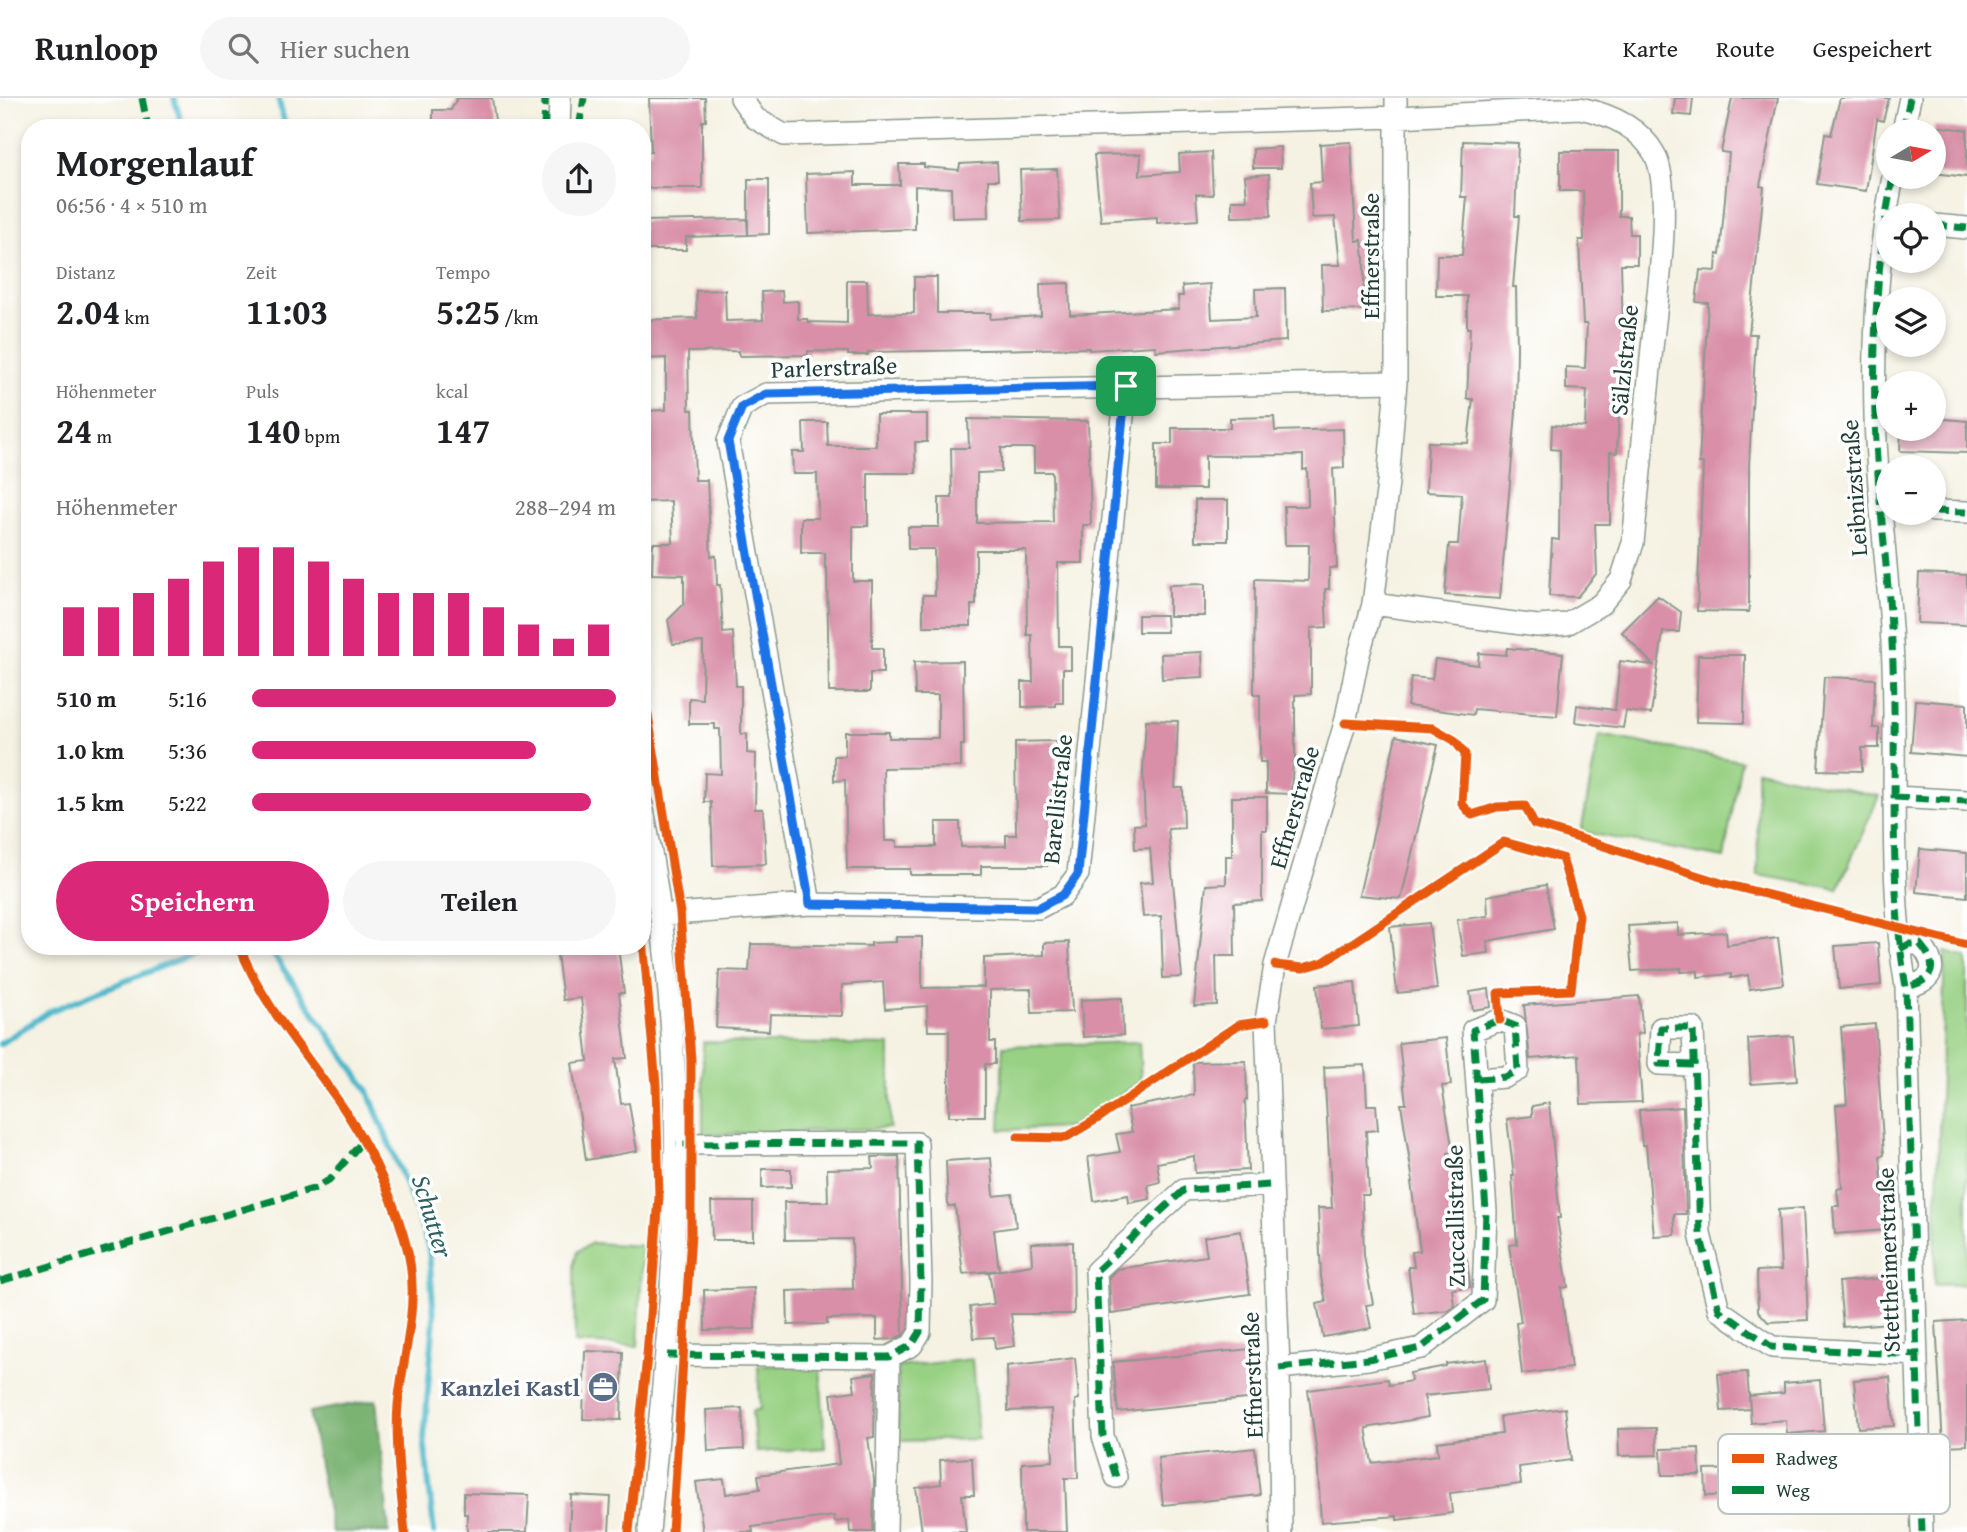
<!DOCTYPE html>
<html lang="de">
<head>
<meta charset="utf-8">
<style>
	body { margin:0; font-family:"Gentium Book Plus",serif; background:#f6f6f6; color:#202124; height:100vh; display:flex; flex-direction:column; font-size:26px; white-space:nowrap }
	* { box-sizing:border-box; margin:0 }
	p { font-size:23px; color:#757577 }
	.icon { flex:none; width:38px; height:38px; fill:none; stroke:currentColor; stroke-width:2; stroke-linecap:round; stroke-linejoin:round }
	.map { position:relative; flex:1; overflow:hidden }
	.panel { position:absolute; left:21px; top:21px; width:630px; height:836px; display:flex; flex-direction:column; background:#fff; border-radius:28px; box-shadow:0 4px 10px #0003 }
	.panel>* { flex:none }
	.needle { width:46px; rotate:80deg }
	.fabs { position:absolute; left:1876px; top:21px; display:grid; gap:14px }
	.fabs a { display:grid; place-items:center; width:70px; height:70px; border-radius:50%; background:#fff; box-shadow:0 4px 10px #0003; font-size:35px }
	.pin { position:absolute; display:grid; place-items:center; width:60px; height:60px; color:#fff; margin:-30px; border-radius:14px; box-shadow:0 4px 10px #0006 }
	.round { display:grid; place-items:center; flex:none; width:74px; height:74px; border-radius:37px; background:#f6f6f6 }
	.headline { display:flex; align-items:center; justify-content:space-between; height:119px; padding:0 35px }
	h1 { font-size:38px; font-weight:800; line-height:52px }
	.stats { display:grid; grid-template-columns:repeat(3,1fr); gap:10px; height:119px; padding:7px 35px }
	.stats div { display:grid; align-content:center }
	.stats b { font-size:35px; font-weight:800 }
	.stats small { font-size:19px; font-weight:400 }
	.stats p { font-size:19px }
	.chart { height:196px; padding:14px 35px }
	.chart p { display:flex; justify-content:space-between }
	.chart svg { width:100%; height:126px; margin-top:7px; stroke:#db2777; stroke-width:6 }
	.cta { display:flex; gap:14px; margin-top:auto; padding:14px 35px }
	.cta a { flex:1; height:80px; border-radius:42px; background:#db2777; color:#fff; font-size:28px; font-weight:800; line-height:80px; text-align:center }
	.cta a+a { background:#f6f6f6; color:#202124 }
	ul { padding:0 35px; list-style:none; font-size:23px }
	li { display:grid; grid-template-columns:112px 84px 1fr; align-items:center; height:52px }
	li i { height:18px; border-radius:9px; background:#db2777 }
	header { display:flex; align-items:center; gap:42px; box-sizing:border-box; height:98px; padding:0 35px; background:#fff; border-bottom:2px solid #e0e0e0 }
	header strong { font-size:33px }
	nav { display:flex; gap:38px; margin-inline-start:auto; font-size:24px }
	.search { width:490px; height:63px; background:#f6f6f6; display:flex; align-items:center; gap:18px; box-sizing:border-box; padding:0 24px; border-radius:38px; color:#757577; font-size:26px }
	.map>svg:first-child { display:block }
</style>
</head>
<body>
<header>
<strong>Runloop</strong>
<div class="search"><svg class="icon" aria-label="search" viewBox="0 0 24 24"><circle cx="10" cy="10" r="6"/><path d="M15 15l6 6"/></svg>Hier suchen</div>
<nav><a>Karte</a><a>Route</a><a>Gespeichert</a></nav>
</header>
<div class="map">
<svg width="1967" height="1434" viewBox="0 0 1967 1434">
	<rect width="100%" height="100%" fill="#fff"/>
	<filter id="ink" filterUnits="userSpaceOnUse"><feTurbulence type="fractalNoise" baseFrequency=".0143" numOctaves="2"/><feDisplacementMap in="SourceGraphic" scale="14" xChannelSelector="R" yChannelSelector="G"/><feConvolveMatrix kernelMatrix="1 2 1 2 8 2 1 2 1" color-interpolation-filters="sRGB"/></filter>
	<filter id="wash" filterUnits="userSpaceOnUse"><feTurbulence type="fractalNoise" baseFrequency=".00686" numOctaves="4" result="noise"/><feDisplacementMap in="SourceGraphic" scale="28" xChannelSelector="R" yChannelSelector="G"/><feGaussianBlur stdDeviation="1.57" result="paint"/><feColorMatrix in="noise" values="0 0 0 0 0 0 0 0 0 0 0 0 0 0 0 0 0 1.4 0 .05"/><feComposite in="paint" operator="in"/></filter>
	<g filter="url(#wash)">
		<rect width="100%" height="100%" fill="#f5f2e3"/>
		<path fill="#99d184" stroke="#5c875c" stroke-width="2" d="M1599 637 1741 663 1724 760 1581 734Z
			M1757 672 1879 698 1838 791 1758 777Z
			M1945 854 1967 860V1186L1934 1187Z
			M703 944 890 947V1030L703 1037Z
			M1139 944 1141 983 1072 1029 1000 1032 1003 948Z
			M592 1145 643 1148 638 1248 575 1245 574 1165 578 1153Z
			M972 1261 978 1341 898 1343V1269Z
			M820 1267 825 1350 756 1354 752 1313 760 1311 758 1268Z"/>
		<path fill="#7ab372" stroke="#4c7853" stroke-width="2" d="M376 1302 389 1434H332L309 1314Z"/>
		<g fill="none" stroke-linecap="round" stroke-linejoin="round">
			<path stroke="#4eb8cb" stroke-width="6" d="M174 0 183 30
				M278 0 286 30
				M268 849 367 991 417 1114 429 1152 434 1220 424 1340 434 1434
				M0 946 50 913 211 849"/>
		</g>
		<g id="blocks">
			<path fill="#d98fa8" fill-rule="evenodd" d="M457 0H492L496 30H433V12H451Z
				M649 0H705L706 23H702V90H642V54H651Z
				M1675 0H1693L1691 18 1673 16Z
				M1732 0H1778L1760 88 1764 89 1749 236H1756L1749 367V514L1697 513 1703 365H1699L1708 205 1696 204 1700 172 1716 173 1717 156 1720 157 1729 55 1721 54Z
				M1840 0H1889L1883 23 1877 21 1866 93 1817 86 1825 36 1831 37Z
				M1934 28 1967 32V79L1934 75Z
				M1463 43 1518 45 1515 118H1519L1513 189H1516L1517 250 1516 314 1500 501 1445 497 1449 446H1458L1462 396 1426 394 1428 344 1468 345 1473 301H1467L1470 230H1467V198H1436L1437 157H1462L1467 99H1461Z
				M1351 44 1356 143 1362 142 1364 160V212L1323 213 1322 167H1340L1335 119 1312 120 1310 85 1322 84 1320 46Z
				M1280 49 1281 70H1253V51Z
				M1560 53H1619V118H1629L1630 136H1637V166H1621L1623 234 1617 355 1610 354V426H1595L1597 475 1577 499 1549 498 1552 441 1559 442 1560 352 1551 351 1552 327 1585 329 1587 292 1566 291V269L1585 270 1587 226H1583L1580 167 1579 142H1584L1583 93H1560Z
				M1211 54 1213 97 1196 96 1198 122 1157 125V119L1101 123 1094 57 1141 56 1140 77 1180 74 1179 56Z
				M997 64 998 82H988L989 119 952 120 951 90 915 88V131L808 135 806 76 855 74V87H900L899 66H924V69L959 72 960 66Z
				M1057 71 1060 122 1022 123 1020 72Z
				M1269 76 1271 118 1232 119V102H1247L1245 78Z
				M748 81H769V136L748 137Z
				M747 121 748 137 686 139V152H642V123Z
				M914 179H937V215H991L990 221 1041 218 1040 186 1069 185 1070 217 1179 211 1178 198H1183L1182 188 1210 186 1212 221 1256 219 1255 191 1285 190 1286 243 1156 253 1155 248 1089 252V250L868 254V257H848V254L808 253V257L739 258 738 253 688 254 689 312H693L695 382H707L711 458H716L717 487H720L723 535 733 534 736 588H741V636H747V655L756 656 755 711H763L766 766 713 768 711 704H704L705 675 721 676 720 631H715V626H689V600L702 601 703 544 673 546 668 522 684 506V477L652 476 653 445H673L671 403 642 404V313L666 312V260L642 261V222L697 220 696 193 725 192 726 223 763 222 762 194 782 193 783 204 798 203V221H807L808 224 847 225V182H867L868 216 914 215Z
				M876 316H927V344H915L916 375H868V428H853V483H872V550H883V575H870V594H829L827 470H825V455H801V420H818L817 376H793L792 354H804L803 324H827L828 348H876Z
				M1274 319 1275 333 1343 331 1344 370 1333 371 1337 470H1329V491H1325L1327 529 1311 530V596L1295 597V664H1293L1291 696 1266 695V664H1260V597H1254L1255 481 1308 483 1309 447H1285L1284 408H1308L1307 371 1303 372V357L1205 358V391H1156V346H1172V330H1230V320Z
				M1934 320 1967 323V355L1900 353 1901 331H1934Z
				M968 321 1088 323 1091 427H1083V465H1058L1059 548H1071V571H1063V605H1056V608L1022 609V584H1033L1032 537H1027L1026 452H976V507H971V528H923V497H935L934 451H908V429H939V400H952L951 350H969ZM1001 350H1034V374H1052L1053 424 977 425V375L1001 374Z
				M1195 402H1228V443H1195Z
				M1919 475 1967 477V527L1917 525Z
				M1205 486V518H1169V487Z
				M1658 498 1681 514 1679 534H1663L1651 616 1626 613 1623 630 1575 624 1577 607 1615 612 1620 563 1653 567 1622 534Z
				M1138 517H1166L1167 534H1138Z
				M1507 550 1563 555 1557 618 1474 611 1473 617 1407 608 1411 579 1432 581 1435 561 1478 567 1479 555 1506 557Z
				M1202 554 1203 579 1162 581 1161 556Z
				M1698 557H1745L1744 625 1696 624Z
				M963 563 964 647H961V669L883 670 885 743H897V749H936V724H960L961 749 1006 748V737H1016L1015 644 1056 643V689L1052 690 1053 739H1048L1047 768H981V777H910V771H847L845 682 834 683V658H845V634H889V640H938V597H915L914 564Z
				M1824 579 1875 581 1873 630H1879V650H1862V673L1818 672Z
				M1915 602 1967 606V659L1911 654Z
				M1146 622 1178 623 1175 690H1183L1184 730 1168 731 1182 879 1163 880 1161 818 1143 819 1140 785 1153 784 1150 750 1135 751 1134 727 1145 726 1143 672Z
				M1396 638 1438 647 1401 801 1359 797Z
				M1232 699H1267V732H1262V803L1234 805 1235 858H1216L1217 907 1194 908 1206 787 1226 786V758H1232Z
				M1920 751 1967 755V799L1916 794Z
				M1546 787 1554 831 1487 843 1489 855 1463 858 1457 822 1488 818 1487 798Z
				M1429 825 1437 891 1397 895 1390 829Z
				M1678 825V837L1726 834 1727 847 1778 840 1784 886 1750 891 1748 877 1731 880V876L1698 879V873L1681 874V870L1632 873 1628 828Z
				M896 839H922V890L984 889V860L1044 857V845L1069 844 1072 914 1032 915 1031 891 990 892V944H995V966H985V1018H949V933H928L927 908 885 911 883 884 842 887V918L770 916 769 933 716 930 719 872 749 873 751 846 871 848V845L896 844Z
				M1878 845 1881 887 1839 891 1835 848Z
				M556 849H618L624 895H619L627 960 615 961 621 1006 629 1005 637 1053 586 1062 572 965 588 963 581 900 563 902Z
				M1355 884 1359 928 1321 931 1317 887Z
				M1489 891 1491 909 1473 912 1470 894Z
				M1639 898 1643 935 1637 936 1642 1004 1581 1006 1579 957 1530 961 1524 907Z
				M1122 900 1123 937 1083 939 1081 902Z
				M1875 926 1884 1057 1880 1058 1886 1132 1835 1136 1833 1108H1839L1837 1091 1842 1090 1836 1007 1847 1006 1841 929Z
				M1793 938 1797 983 1751 986 1748 941Z
				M1446 940 1451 987 1442 988 1453 1054 1448 1055 1461 1154H1466L1470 1189 1452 1191 1454 1208 1449 1212 1414 1216 1408 1169H1414L1412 1154 1420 1153 1411 1084H1413L1401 1006H1406L1399 945Z
				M1246 963 1247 1002H1245L1248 1072 1195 1075 1194 1058 1157 1065 1160 1084 1148 1087 1150 1101 1129 1105 1128 1097 1094 1103 1088 1059 1120 1054 1116 1036 1132 1034 1127 1010 1194 997 1193 964Z
				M1365 967 1367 1007H1376L1378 1032 1366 1033 1369 1097H1362L1364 1158 1373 1206 1366 1207 1371 1230 1323 1239 1317 1206 1326 1204 1321 1179 1318 1110H1332L1324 969Z
				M1549 1005 1560 1120H1557L1568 1189 1561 1190 1571 1270 1522 1276 1516 1225 1521 1224 1509 1147 1517 1146 1512 1078H1514L1507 1021 1532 1018V1008Z
				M1683 1009 1686 1116H1674L1675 1137 1654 1138 1646 1047H1642L1639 1012Z
				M899 1058 903 1237 894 1241 877 1242V1220L827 1221V1226L788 1227 787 1193 853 1191 852 1141 785 1142 784 1104H828L827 1071 873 1070 872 1059Z
				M991 1060 994 1098 1012 1096 1016 1129 994 1132 999 1172 963 1176 955 1108H948L946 1063Z
				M762 1071H791V1089L762 1090Z
				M711 1104H753V1142H712Z
				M1803 1110 1808 1222 1768 1224 1758 1213 1757 1173 1781 1172 1778 1112Z
				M1241 1133 1250 1196 1111 1216 1109 1179 1117 1171 1207 1158 1204 1139Z
				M1073 1144 1074 1216H1011L1015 1248 995 1251 994 1239 974 1240 970 1209 994 1206 989 1174 1032 1167 1031 1145Z
				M1884 1180 1888 1225 1843 1229 1839 1184Z
				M754 1190 755 1231 705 1232 704 1192Z
				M1967 1222V1347L1943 1348 1936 1224Z
				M1251 1251 1256 1300 1118 1314 1113 1264Z
				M585 1253 623 1254 621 1322 583 1321Z
				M1075 1260 1079 1301 1075 1302 1078 1380H1065L1067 1434H1023L1022 1365 1053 1363 1051 1311 1008 1313 1007 1268Z
				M1486 1261 1489 1291 1424 1298 1428 1319 1366 1330 1372 1365 1438 1357 1437 1344 1502 1336 1500 1318 1565 1310 1571 1362 1519 1369 1521 1386 1450 1395 1452 1415 1397 1422V1418L1321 1424 1317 1356 1308 1292 1388 1281 1389 1287 1411 1283 1410 1275 1446 1268V1266Z
				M1747 1274 1750 1311 1721 1313 1718 1276Z
				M875 1275 874 1339 868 1340 874 1382 873 1434H850L849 1422 835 1424 834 1418 752 1429 753 1434H703L696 1384 724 1381 726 1396 760 1391 758 1377 839 1366 831 1296 855 1293 853 1278Z
				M1890 1279 1894 1328 1858 1330 1854 1282Z
				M1820 1282 1824 1333 1787 1336 1786 1322 1751 1325 1749 1298 1784 1295V1285Z
				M742 1310 744 1351 708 1353 706 1312Z
				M1656 1330 1657 1357 1619 1358 1618 1331Z
				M1255 1350 1260 1397 1163 1407 1158 1360Z
				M1699 1350 1700 1377H1662L1661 1351Z
				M972 1360 974 1397H962L966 1434H922L916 1390 941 1386 940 1362Z
				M1744 1371V1397L1706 1398 1705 1372Z
				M464 1395 529 1397 527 1434H467V1416H464Z
				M571 1397 611 1399 609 1434H569Z"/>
		</g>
	</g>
	<g filter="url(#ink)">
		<use href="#blocks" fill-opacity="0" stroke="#8a988c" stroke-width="2"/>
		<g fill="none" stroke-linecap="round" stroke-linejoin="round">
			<g stroke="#8a988c" stroke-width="24">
				<path id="minor" d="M741 0 755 20 784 37 1397 19 1580 10C1609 16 1638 28 1654 55 1675 91 1655 215 1651 260 1645 322 1639 384 1633 445L1621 482 1617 487 1601 506 1567 526 1537 528 1373 506
					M559 30 560 0
					M1903 33 1910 0
					M1893 79C1877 157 1873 237 1875 317 1877 400 1890 483 1893 566 1897 674 1888 783 1906 889L1922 1434
					M1934 127 1967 130
					M1934 413 1967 414
					M1894 699 1967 703
					M642 707C668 834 678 966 675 1096 673 1209 659 1322 649 1434
					M810 806 728 343 742 309 766 296 1396 284
					M661 817 810 806 1038 810 1063 797 1078 776 1126 288
					M1900 851 1909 846H1920C1939 868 1935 883 1906 889
					M1693 967 1659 966 1661 930H1693L1700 1136 1719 1212 1772 1249 1917 1257
					M667 1257 889 1259 912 1247 920 1234 921 1184 917 1045 676 1046
					M1279 1270 1368 1261 1421 1250 1483 1202 1486 1113 1473 932 1500 922 1515 928 1518 972 1505 979 1478 981
					M1116 1379 1103 1338 1096 1173 1184 1092 1271 1087
					M886 1434 889 1259
					M1281 1434 1279 1270 1266 923 1275 867 1345 625 1358 560 1373 506 1388 385 1396 284V0"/>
			</g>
			<use href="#minor" stroke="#fff" stroke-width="21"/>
			<path stroke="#00873e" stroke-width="7" stroke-dasharray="14 7" stroke-linecap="butt" d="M142 0 148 30
				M544 30 545 0
				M579 30 584 0
				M1903 33 1910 0
				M1893 79C1877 157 1873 237 1875 317 1877 400 1890 483 1893 566 1897 674 1888 783 1906 889L1922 1434
				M1934 127 1967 130
				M1934 413 1967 414
				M1894 699 1967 703
				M1900 851 1909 846H1920C1939 868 1935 883 1906 889
				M1693 967 1659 966 1661 930H1693L1700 1136 1719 1212 1772 1249 1917 1257
				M0 1183 316 1090 329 1082 363 1043
				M667 1257 889 1259 912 1247 920 1234 921 1184 917 1045 676 1046
				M1279 1270 1368 1261 1421 1250 1483 1202 1486 1113 1473 932 1500 922 1515 928 1518 972 1505 979 1478 981
				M1116 1379 1103 1338 1096 1173 1184 1092 1271 1087"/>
			<g stroke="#fff" stroke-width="13">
				<path id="cycleway" d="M642 596 648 617 680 815 691 961V1136L672 1434
					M1345 625 1433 630 1454 642 1465 656 1462 706 1472 717 1497 709 1525 708 1534 726 1721 785 1967 847
					M240 849C263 910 310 960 346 1014 373 1056 396 1105 408 1154 420 1205 403 1256 398 1307 395 1344 401 1396 405 1434
					M1275 867 1303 870 1324 864 1504 744 1562 760 1579 817 1571 892 1498 895 1500 922
					M1018 1039 1065 1040 1097 1021 1238 927 1266 923
					M629 1434 647 1258 659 1099 656 987 642 830"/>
			</g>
			<use href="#cycleway" stroke="#e8590c" stroke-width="9"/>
		</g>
	</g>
	<g fill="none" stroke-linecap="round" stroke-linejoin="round" filter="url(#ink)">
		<g stroke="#fff" stroke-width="14">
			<path id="route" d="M1126 288 1078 776 1063 797 1038 810 810 806 728 343 742 309 766 296Z"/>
		</g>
		<use href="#route" stroke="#1a73e8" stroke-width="9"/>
	</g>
	<defs>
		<g id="office-disc" transform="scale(1.575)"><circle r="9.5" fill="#5c6f8a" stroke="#fff"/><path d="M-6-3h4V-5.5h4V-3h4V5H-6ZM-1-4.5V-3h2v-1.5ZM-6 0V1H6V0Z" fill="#fff"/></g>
	</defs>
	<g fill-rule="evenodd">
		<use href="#office-disc" x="603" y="1289"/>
	</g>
	<g text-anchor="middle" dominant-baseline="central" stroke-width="7" stroke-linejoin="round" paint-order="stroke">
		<g font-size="24" fill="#1f3d34" stroke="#fff">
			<text transform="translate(1370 158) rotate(-90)">Effnerstraße</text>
			<text transform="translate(1624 262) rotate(-84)">Sälzlstraße</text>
			<text transform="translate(834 269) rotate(-2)">Parlerstraße</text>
			<text transform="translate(1854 390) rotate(-94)">Leibnizstraße</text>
			<text transform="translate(1057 701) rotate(-84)">Barellistraße</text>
			<text transform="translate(1294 709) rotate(-74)">Effnerstraße</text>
			<text transform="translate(1455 1118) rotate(-91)">Zuccallistraße</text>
			<text transform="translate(1888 1162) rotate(-92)">Stettheimerstraße</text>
			<text transform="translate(1252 1277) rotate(-92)">Effnerstraße</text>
		</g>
		<g font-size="24" font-weight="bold" fill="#4e5e75" stroke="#fff" text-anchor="end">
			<text x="580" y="1289">Kanzlei Kastl</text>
		</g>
		<g font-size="26" font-style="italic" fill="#2d6261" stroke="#fff">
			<text transform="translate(433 1118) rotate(73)">Schutter</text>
		</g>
	</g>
	<rect x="1718" y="1336" width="232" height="80" rx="10" fill="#fff" stroke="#bcc5c2" stroke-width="2"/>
	<rect x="1732" y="1356" width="32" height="9" fill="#e8590c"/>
	<rect x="1732" y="1388" width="32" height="8" fill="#00873e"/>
	<g font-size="19" fill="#1f3d34">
		<text x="1776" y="1367">Radweg</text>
		<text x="1776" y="1399">Weg</text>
	</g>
</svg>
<div class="fabs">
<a><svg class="needle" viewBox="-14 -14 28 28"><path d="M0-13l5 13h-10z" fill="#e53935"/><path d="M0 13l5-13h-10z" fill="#757577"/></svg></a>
<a><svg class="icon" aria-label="locate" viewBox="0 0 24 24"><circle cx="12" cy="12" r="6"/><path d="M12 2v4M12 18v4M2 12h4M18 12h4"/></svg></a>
<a><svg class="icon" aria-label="layers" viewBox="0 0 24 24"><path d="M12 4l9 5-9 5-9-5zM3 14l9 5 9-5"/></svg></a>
<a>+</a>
<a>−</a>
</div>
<div class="pin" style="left:1126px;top:288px;background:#1e9e55"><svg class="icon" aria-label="arrive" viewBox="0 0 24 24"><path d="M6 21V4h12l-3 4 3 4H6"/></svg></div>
<section class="panel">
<div class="headline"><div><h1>Morgenlauf</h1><p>06:56 · 4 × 510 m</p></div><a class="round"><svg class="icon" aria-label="share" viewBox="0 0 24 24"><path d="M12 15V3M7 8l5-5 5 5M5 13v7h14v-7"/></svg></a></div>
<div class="stats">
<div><p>Distanz</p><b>2.04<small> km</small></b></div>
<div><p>Zeit</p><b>11:03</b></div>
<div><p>Tempo</p><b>5:25<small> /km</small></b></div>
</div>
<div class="stats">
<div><p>Höhenmeter</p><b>24<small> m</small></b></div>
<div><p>Puls</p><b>140<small> bpm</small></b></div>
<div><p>kcal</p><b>147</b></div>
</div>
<div class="chart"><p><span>Höhenmeter</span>288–294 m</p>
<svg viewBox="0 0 160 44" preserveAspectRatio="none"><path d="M5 44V27M15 44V27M25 44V22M35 44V17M45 44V11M55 44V6M65 44V6M75 44V11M85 44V17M95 44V22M105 44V22M115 44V22M125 44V27M135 44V33M145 44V38M155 44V33"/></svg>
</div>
<ul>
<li><b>510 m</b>5:16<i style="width:100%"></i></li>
<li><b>1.0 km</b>5:36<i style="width:78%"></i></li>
<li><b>1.5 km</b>5:22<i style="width:93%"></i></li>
</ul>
<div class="cta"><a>Speichern</a><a>Teilen</a></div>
</section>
</div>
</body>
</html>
